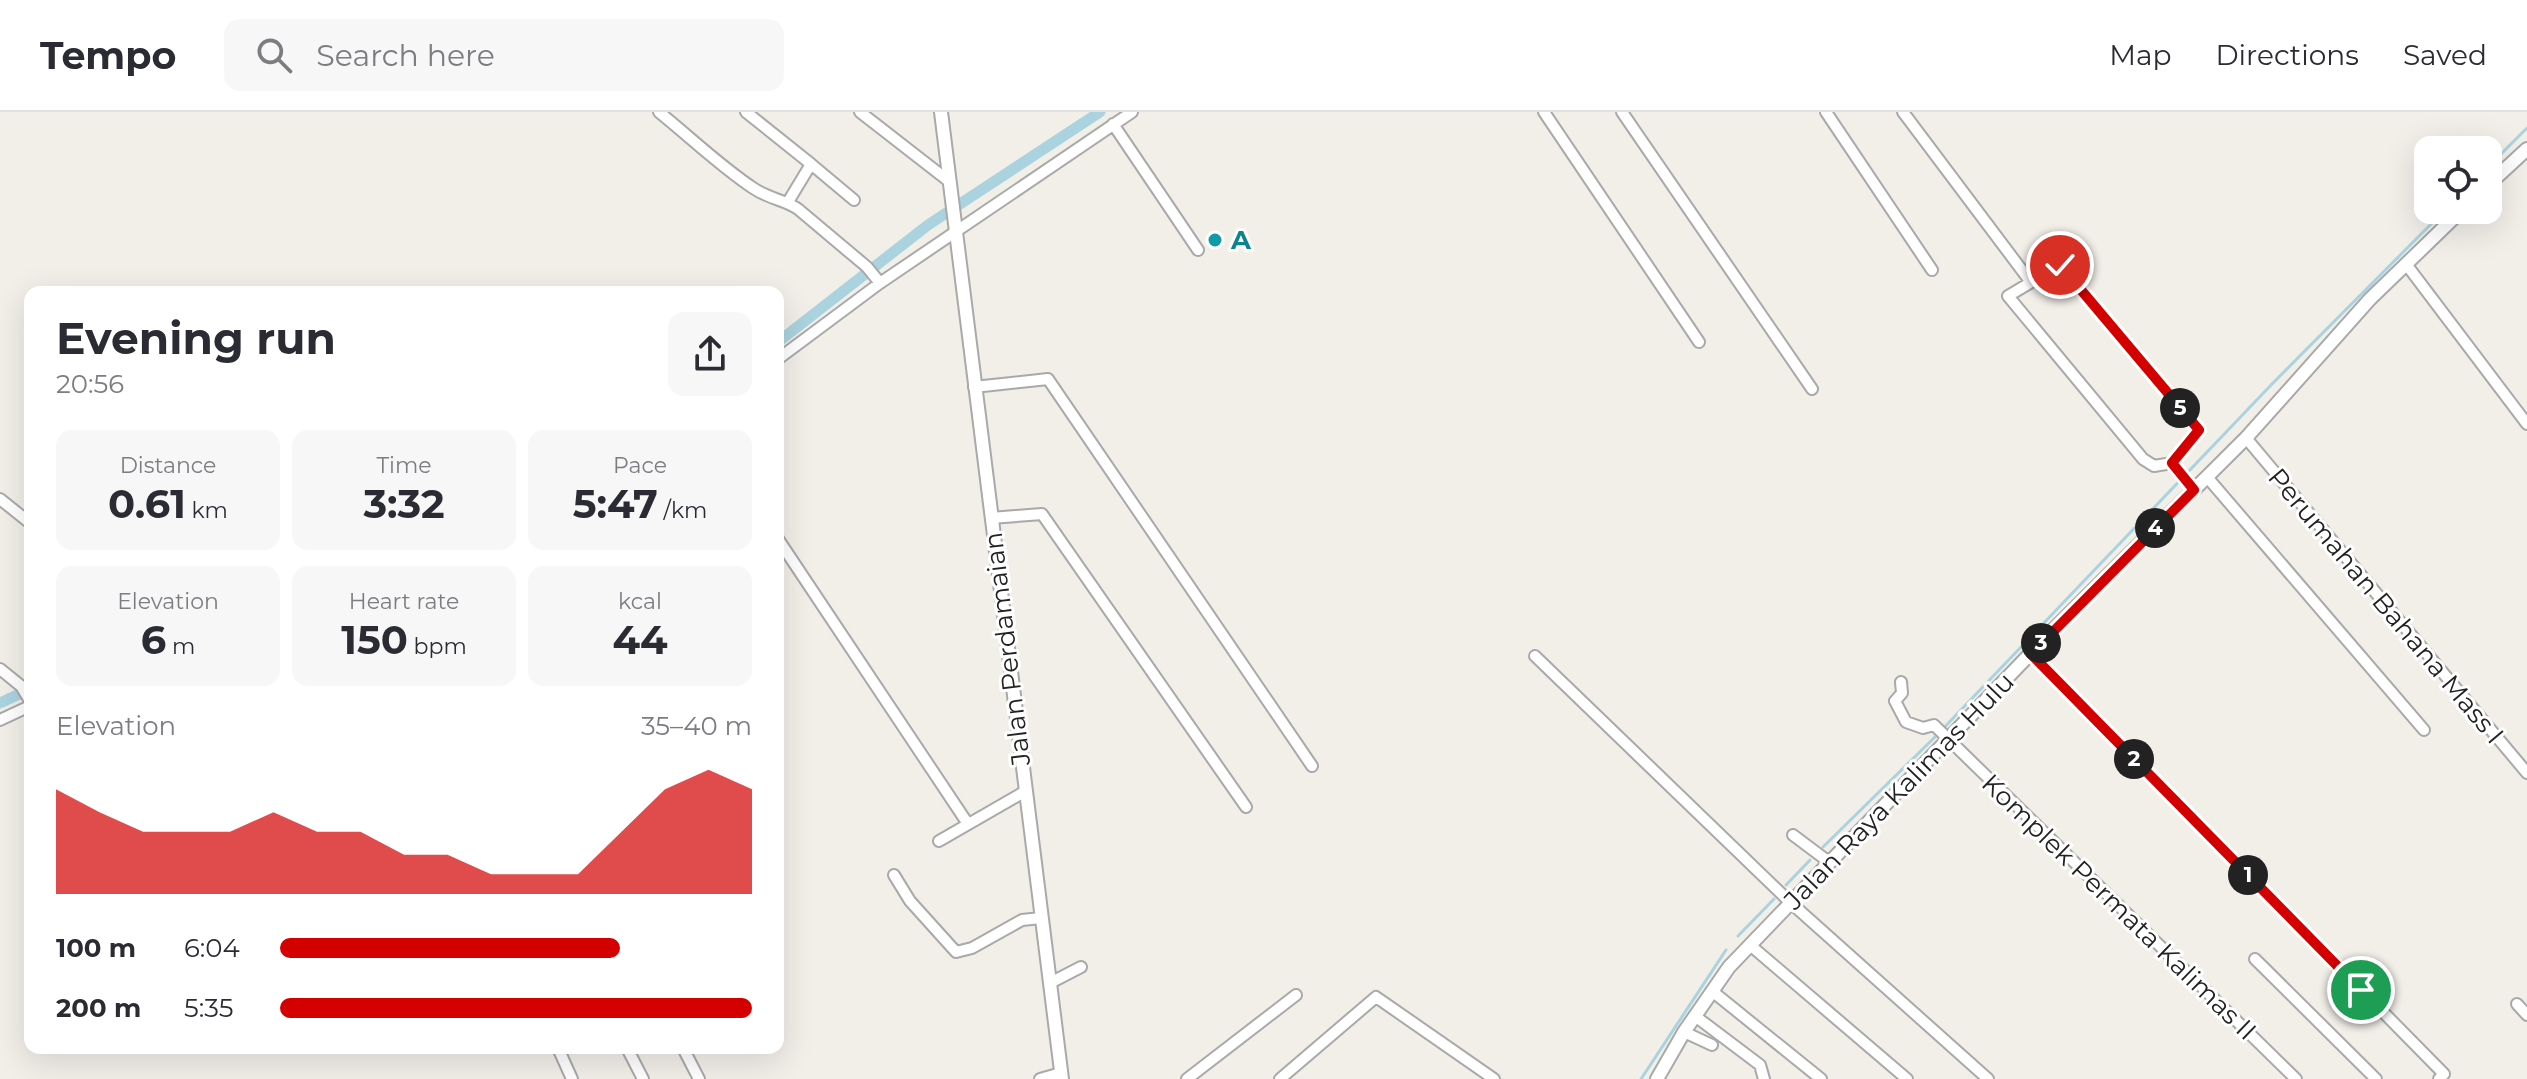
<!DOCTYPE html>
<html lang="en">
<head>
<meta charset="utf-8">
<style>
	body { margin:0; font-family:Montserrat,sans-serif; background:#f7f7f7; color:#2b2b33; height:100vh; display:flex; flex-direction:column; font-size:30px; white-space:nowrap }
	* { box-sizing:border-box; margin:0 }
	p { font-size:26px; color:#7c7c81 }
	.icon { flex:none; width:44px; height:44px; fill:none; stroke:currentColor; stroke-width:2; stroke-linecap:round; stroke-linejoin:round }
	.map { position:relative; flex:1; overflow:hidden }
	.side { position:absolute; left:24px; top:174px; width:760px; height:768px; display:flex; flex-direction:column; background:#fff; border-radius:16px; box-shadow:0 8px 32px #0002 }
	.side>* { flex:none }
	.controls { position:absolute; left:2414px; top:24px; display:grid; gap:16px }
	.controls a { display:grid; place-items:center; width:88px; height:88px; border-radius:16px; background:#fff; box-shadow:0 8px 32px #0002; font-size:40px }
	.pin { position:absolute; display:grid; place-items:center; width:68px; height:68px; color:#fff; margin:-34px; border:4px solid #fff; border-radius:50%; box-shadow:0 2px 8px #0007 }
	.km { position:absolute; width:40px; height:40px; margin:-20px; border-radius:50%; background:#222; color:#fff; font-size:22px; line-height:40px; text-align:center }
	.round { display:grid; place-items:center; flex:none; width:84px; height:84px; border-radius:16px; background:#f7f7f7 }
	.overview { display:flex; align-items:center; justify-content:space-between; height:136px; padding:0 32px }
	h1 { font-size:44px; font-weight:700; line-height:60px }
	.stats { display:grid; grid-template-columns:repeat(3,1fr); gap:12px; height:136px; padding:8px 32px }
	.stats div { display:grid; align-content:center; border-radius:16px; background:#f7f7f7; text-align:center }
	.stats b { font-size:40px; font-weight:700 }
	.stats small { font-size:22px; font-weight:400 }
	.stats p { font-size:22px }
	.chart { height:224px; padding:16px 32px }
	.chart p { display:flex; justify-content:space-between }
	.chart svg { width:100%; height:144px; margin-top:8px; fill:#d40000; opacity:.7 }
	ul { padding:0 32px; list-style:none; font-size:26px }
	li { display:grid; grid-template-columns:128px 96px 1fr; align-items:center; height:60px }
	li i { height:20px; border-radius:10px; background:#d40000 }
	header { display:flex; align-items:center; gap:48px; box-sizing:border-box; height:112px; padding:0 40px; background:#fff; border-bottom:2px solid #e1e1e2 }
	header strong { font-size:38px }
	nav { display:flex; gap:44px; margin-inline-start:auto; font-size:28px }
	.search { width:560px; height:72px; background:#f7f7f7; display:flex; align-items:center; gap:20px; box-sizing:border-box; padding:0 28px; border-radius:16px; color:#7c7c81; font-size:30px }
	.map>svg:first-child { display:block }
</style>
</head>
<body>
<header>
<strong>Tempo</strong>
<div class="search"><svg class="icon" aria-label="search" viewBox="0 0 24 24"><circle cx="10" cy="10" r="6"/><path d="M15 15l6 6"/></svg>Search here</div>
<nav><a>Map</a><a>Directions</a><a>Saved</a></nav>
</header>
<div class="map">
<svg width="2527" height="967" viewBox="0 0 2527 967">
	<rect width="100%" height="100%" fill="#f2efe9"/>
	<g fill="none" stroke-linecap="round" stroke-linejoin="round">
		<path stroke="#aad3df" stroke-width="3" d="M2488 55 2527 16
			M1823 735 1936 624 2272 272 2445 98
			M1786 773 1810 748
			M1738 824 1774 787
			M1641 967 1726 838"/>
		<path stroke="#aad3df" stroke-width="11" d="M778 230 928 113 1100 0
			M0 591 30 577"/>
		<g stroke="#a9a9a9" stroke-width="14">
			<path id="minor" d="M659 0C690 25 720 54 753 76 769 87 785 88 798 97L867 155 880 171
				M746 0 811 52 788 90
				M860 0 950 70
				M1544 0 1699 230
				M1622 0 1812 277
				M1826 0 1932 158
				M1903 0 2030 169
				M1113 12 1198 138
				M811 52 854 88
				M2406 152 2527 312
				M778 247 880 171 1132 0
				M974 275 1048 267 1312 654
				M2246 326 2527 661
				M2172 351 2199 318 2060 153 2008 184 2143 347 2154 354 2172 351 2194 378
				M2207 365 2424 618
				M0 387 30 411
				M991 406 1042 402 1246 695
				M778 427 968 712
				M2031 542 2444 962 2439 967
				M1535 544 1791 791 1988 967
				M0 557 21 574 30 589
				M1901 570 1902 581 1895 589 1906 610 1923 616 1934 613 2296 967
				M0 608 30 594
				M1793 723 1829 750
				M939 729 1024 680
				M894 763 910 789 956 840 972 836 1022 808 1041 806
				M1750 833 1907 967
				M2255 847 2376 967
				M1050 871 1081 855
				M1712 879 1821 967
				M2517 892 2527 903
				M1695 904 1760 953 1764 967
				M1684 920 1712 933
				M558 936 572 967
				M627 936 643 967
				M683 936 699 967
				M1040 967 1061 961
				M1187 967 1296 883
				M1280 967 1376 885 1494 967"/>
		</g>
		<g stroke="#a9a9a9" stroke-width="16">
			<path id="tertiary" d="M941 0 1062 967
				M2488 73 2527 37
				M1657 967 1684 920 1729 855 2057 514 2246 326 2370 187 2462 98"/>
		</g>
		<use href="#minor" stroke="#fff" stroke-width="10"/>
		<use href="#tertiary" stroke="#fff" stroke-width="12"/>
	</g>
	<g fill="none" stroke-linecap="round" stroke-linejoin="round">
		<g stroke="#fff" stroke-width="16">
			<path id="route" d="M2060 153 2199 318 2172 351 2194 378 2031 542 2361 878"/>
		</g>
		<use href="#route" stroke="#d40000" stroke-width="10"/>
	</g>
	<circle fill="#0f9aa8" stroke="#fff" stroke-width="3" cx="1215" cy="128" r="8"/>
	<g text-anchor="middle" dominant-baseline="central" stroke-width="6" stroke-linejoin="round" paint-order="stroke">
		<g font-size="26" font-weight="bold" fill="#0d838f" stroke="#fff" text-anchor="start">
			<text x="1231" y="128">A</text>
		</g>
		<g font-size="26" fill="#222" stroke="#fff">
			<text transform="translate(2386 494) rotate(50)">Perumahan Bahana Mass I</text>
			<text transform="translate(1007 537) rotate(-97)">Jalan Perdamaian</text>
			<text transform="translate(1899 679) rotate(-46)">Jalan Raya Kalimas Hulu</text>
			<text transform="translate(2119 795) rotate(44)">Komplek Permata Kalimas II</text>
		</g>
	</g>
</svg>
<div class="controls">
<a><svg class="icon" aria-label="locate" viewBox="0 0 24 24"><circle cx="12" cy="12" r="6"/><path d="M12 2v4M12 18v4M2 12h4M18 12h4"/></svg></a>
</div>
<div class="pin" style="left:2361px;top:878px;background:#1e9e55"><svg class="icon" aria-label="arrive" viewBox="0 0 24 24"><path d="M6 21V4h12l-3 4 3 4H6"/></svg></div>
<div class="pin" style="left:2060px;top:153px;background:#d93025"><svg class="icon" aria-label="check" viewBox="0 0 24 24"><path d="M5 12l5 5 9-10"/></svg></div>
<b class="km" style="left:2248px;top:763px">1</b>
<b class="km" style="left:2134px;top:647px">2</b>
<b class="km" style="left:2041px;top:531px">3</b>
<b class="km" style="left:2155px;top:416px">4</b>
<b class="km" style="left:2180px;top:296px">5</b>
<section class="side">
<div class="overview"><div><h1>Evening run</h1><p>20:56</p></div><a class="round"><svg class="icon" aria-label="share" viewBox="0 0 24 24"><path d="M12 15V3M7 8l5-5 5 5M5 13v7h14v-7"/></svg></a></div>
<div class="stats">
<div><p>Distance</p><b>0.61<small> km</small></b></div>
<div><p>Time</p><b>3:32</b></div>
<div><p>Pace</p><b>5:47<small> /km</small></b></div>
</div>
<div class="stats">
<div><p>Elevation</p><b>6<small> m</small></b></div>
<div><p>Heart rate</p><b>150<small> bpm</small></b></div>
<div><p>kcal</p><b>44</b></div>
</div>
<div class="chart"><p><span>Elevation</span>35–40 m</p>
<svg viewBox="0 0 160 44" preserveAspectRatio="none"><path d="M0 44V12L10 19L20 25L30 25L40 25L50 19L60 25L70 25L80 32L90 32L100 38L110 38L120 38L130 25L140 12L150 6L160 12V44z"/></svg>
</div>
<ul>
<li><b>100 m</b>6:04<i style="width:72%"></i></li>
<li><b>200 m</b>5:35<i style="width:100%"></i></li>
</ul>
</section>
</div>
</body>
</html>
